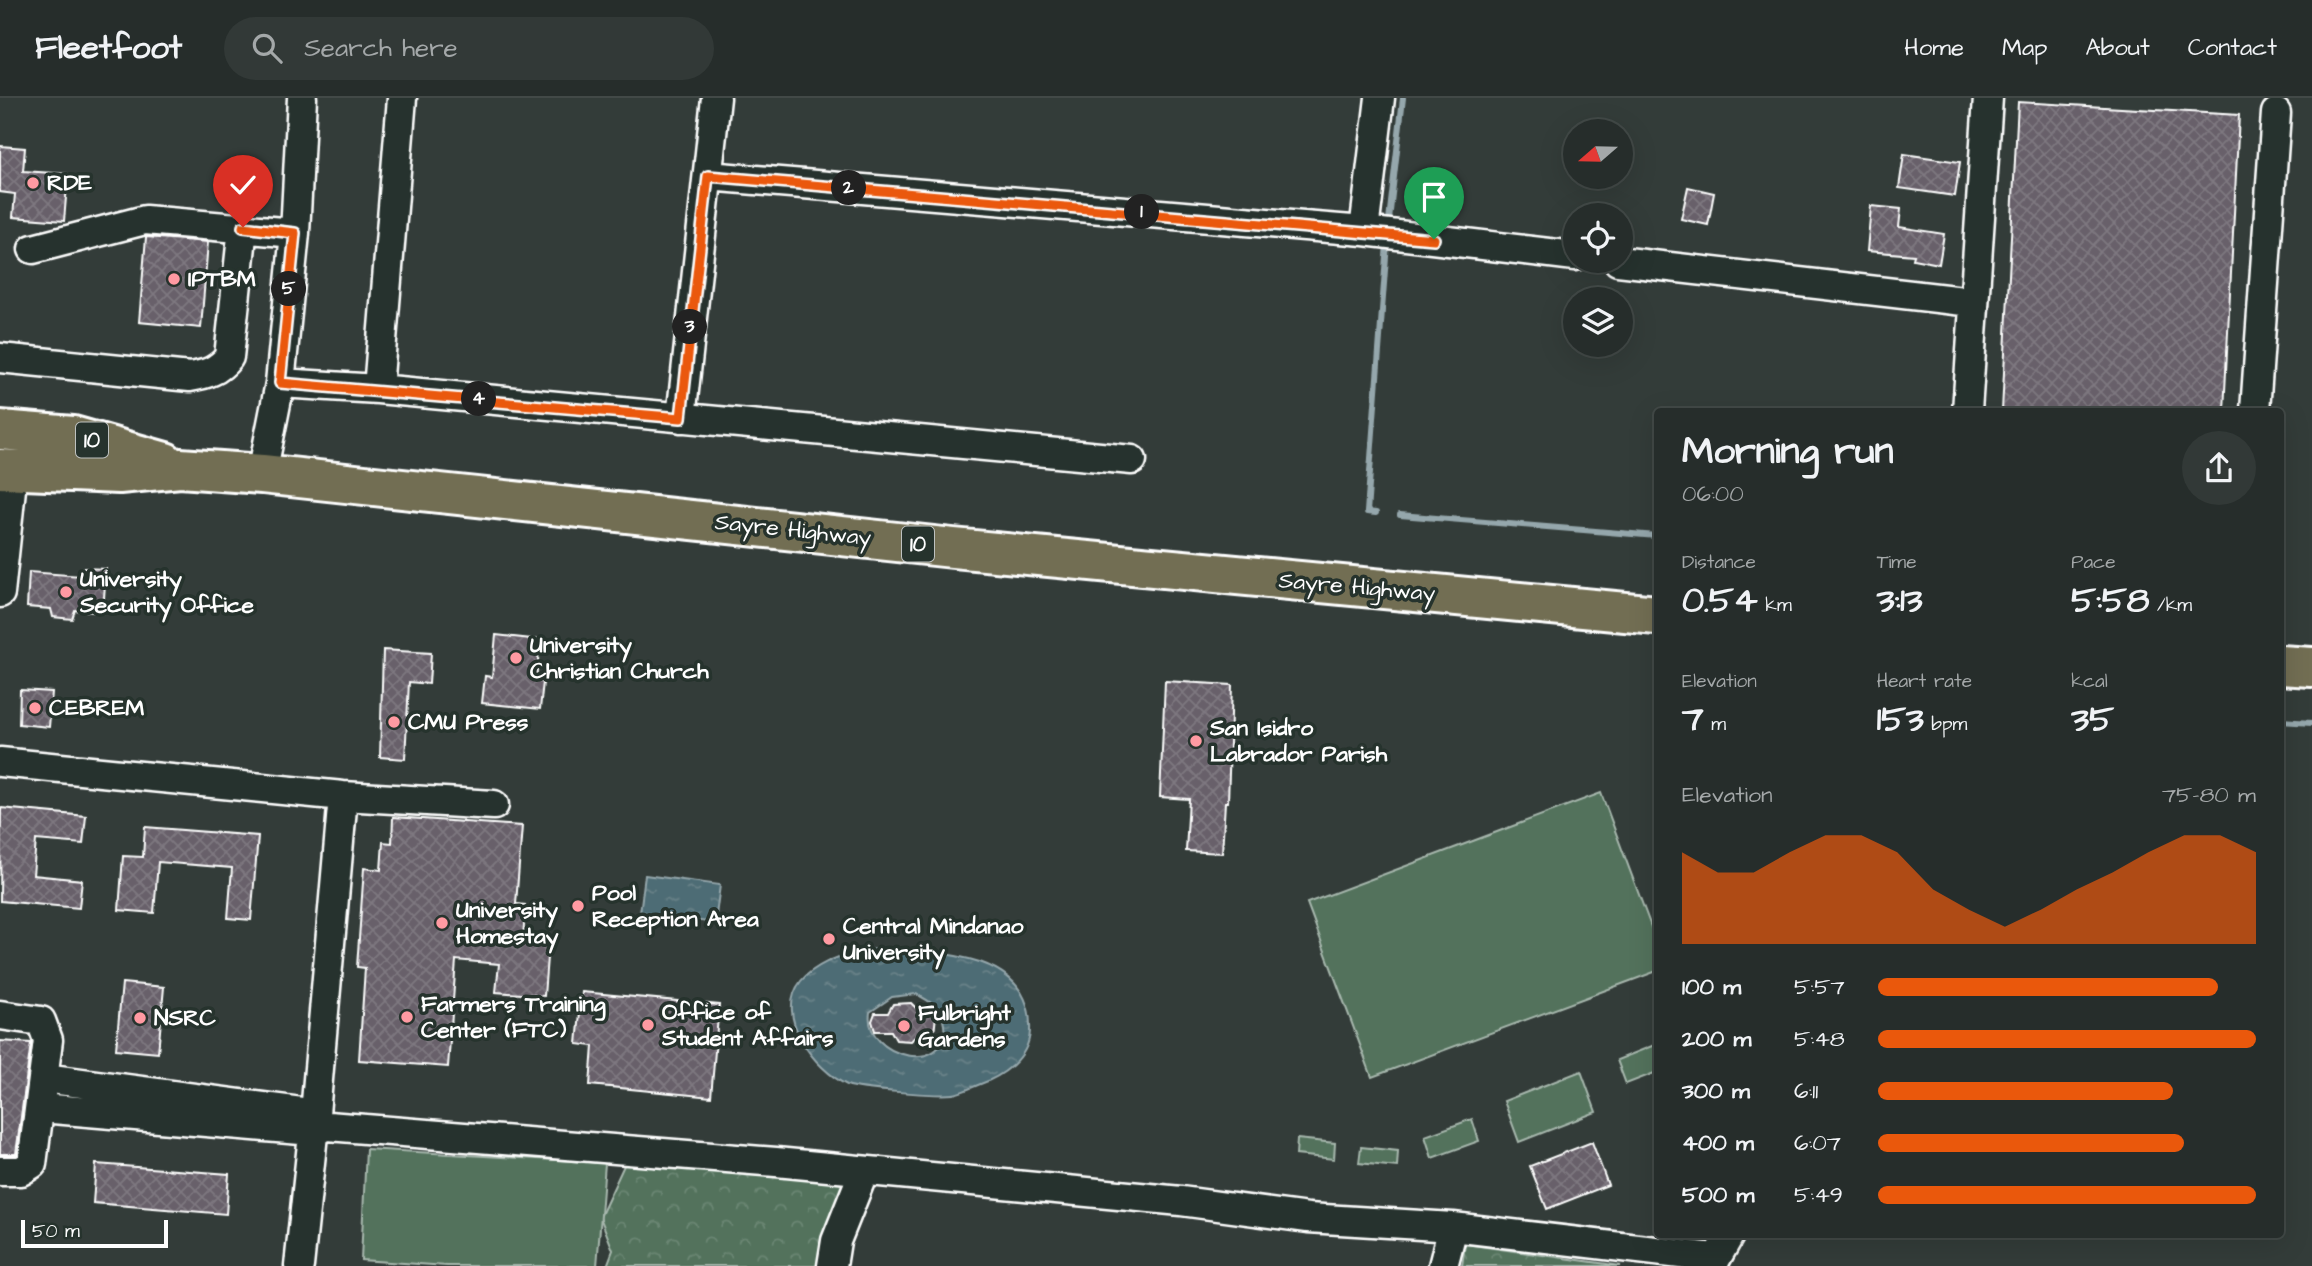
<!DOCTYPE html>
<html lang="en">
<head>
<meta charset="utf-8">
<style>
	body { margin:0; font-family:"Architects Daughter",sans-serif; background:#323937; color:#f1f3f6; height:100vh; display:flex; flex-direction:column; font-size:26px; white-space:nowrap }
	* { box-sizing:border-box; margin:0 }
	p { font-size:23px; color:#a4a8a9 }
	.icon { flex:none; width:38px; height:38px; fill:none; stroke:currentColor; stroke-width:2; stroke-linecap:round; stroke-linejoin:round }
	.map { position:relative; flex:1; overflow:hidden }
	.sheet { position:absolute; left:1654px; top:310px; width:630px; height:830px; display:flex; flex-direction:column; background:#262d2b; border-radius:7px; box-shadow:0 7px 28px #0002,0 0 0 2px #424947 }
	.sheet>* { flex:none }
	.needle { width:46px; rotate:250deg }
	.buttons { position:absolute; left:1563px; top:21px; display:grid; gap:14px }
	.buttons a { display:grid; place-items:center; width:70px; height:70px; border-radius:50%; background:#262d2b; box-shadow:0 7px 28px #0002,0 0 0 2px #424947; font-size:35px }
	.scale { position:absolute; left:21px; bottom:18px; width:147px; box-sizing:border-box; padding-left:7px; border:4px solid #fff; border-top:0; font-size:19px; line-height:24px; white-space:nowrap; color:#fff; -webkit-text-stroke:5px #26332d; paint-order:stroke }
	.pin { position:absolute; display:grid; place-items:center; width:60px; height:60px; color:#fff; margin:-72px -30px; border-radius:50% 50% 50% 0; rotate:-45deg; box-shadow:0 0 7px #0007 }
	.pin .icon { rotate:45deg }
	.km { position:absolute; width:35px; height:35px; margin:-18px; border-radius:50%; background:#222; color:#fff; font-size:19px; line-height:35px; text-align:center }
	.round { display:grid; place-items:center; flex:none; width:74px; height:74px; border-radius:37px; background:#323937 }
	.head { display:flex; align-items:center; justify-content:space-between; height:119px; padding:0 28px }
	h1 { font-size:38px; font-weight:800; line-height:52px }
	.metrics { display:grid; grid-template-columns:repeat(3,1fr); gap:10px; height:119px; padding:7px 28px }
	.metrics div { display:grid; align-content:center }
	.metrics b { font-size:35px; font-weight:800 }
	.metrics small { font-size:19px; font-weight:400 }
	.metrics p { font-size:19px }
	.chart { height:196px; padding:14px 28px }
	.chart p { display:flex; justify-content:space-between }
	.chart svg { width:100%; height:126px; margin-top:7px; fill:#ea580c; opacity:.7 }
	ul { padding:0 28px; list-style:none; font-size:23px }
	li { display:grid; grid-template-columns:112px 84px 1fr; align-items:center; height:52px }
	li i { height:18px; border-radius:9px; background:#ea580c }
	header { display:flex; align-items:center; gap:42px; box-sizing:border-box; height:98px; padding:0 35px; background:#262d2b; border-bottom:2px solid #424947 }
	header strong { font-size:33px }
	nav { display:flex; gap:38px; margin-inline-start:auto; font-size:24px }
	.search { width:490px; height:63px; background:#323937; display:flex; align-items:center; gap:18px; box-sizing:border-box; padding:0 24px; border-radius:38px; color:#a4a8a9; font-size:26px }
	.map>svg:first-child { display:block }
</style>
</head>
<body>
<header>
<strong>Fleetfoot</strong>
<div class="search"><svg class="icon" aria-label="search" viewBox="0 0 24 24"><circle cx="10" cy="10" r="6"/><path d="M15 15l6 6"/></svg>Search here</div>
<nav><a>Home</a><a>Map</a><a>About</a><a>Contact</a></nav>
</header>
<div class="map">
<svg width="2312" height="1168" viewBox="0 0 2312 1168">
	<defs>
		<pattern id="park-crowns" width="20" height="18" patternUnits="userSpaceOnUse" patternTransform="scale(1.75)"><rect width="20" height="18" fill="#52725c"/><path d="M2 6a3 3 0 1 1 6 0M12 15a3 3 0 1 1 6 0" fill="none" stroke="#6c8774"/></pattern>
		<pattern id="water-ripples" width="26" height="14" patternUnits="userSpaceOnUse" patternTransform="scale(1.75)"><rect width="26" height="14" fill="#4e6c74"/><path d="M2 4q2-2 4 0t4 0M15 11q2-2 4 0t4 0" fill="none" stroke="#698289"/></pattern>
		<pattern id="building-cross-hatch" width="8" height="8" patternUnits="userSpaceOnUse" patternTransform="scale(1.75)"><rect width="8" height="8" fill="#67606a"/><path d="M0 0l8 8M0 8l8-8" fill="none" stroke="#7e7880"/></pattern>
	</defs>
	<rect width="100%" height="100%" fill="#333c39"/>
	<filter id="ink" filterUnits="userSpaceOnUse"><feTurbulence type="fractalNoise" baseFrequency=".0143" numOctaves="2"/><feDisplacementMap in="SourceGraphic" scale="14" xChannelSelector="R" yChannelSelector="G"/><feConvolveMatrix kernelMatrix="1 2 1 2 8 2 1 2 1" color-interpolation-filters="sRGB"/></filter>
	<g filter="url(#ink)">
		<path fill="url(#park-crowns)" stroke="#a8b8ae" stroke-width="2" d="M625 1065 855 1077 828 1168H607L613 1152 600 1119Z
			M1465 1146 1621 1168H1462Z"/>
		<path fill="#52725c" stroke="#a8b8ae" stroke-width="2" d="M1601 695 1657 845V873L1372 979 1307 805Z
			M1657 946V974L1626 986 1617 962Z
			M1581 973 1596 1014 1519 1044 1504 1003Z
			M1472 1021 1479 1043 1432 1060 1425 1038Z
			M1297 1041 1335 1045 1334 1061 1296 1057Z
			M1361 1049 1398 1053 1397 1069 1359 1065Z
			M366 1051 605 1065 597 1168H447L361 1162Z"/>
		<path fill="url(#water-ripples)" stroke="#95a7ac" stroke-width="2" fill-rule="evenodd" d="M645 777 720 787 715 825 640 815Z
			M862 851C920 854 1034 847 1030 933 1029 961 1001 979 978 987 970 990 961 995 953 996 939 998 859 992 847 987 815 972 773 918 801 883 816 865 841 858 862 851ZM916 896C930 903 942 910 944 927 951 978 863 961 870 914L892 899Z"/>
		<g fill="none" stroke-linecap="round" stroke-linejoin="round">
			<path stroke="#95a7ac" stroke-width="6" d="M1389 122 1403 0
				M1376 415 1367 414 1387 145
				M1400 417 1657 438
				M2280 623 2312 625"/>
		</g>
		<path fill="url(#building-cross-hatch)" stroke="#fff" stroke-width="2" d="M2018 4 2239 17 2224 313H2002Z
			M0 48 25 50 23 73 68 76 64 123 13 119 15 96 0 94Z
			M1904 56 1960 64 1955 98 1899 90Z
			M1688 89 1714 95 1708 127 1681 121Z
			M1871 108 1901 111 1899 129 1944 136 1939 166 1913 161 1914 157 1867 153Z
			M146 139 208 144 201 230 139 224Z
			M82 470 106 471 103 515 75 512 72 521 53 519 51 511 27 509 29 474 81 478Z
			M496 537 540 542 536 583 543 584 540 611 482 605 485 578 492 579Z
			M383 552 431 555 429 586 409 584 405 661 380 659Z
			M1165 583 1232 587 1228 704H1225L1222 755 1186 753 1189 701 1160 699Z
			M20 592 52 594 49 629 19 626Z
			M1 710 86 718 83 746 36 742 33 777 82 782 79 810 0 803Z
			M393 719 522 728 516 806 525 807 523 844 548 846 544 898 496 894 499 866 456 862 448 969 359 962 365 870 357 869 364 770 381 772 383 744 392 745Z
			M145 729 258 738 251 822 228 820 232 770 158 764 154 815 119 812 123 758 143 759Z
			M122 885 164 889 158 955 116 951Z
			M582 894 719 907 711 999 590 987 593 948 577 946Z
			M911 905 918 912 936 917 934 936H918L911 943 896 942 891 933H875L872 923 875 915H888L893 906Z
			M0 943 31 945 16 1056H0Z
			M1592 1044 1608 1087 1547 1111 1530 1068Z
			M96 1066 229 1076 226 1116 93 1105Z"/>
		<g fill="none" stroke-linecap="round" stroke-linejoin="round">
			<g stroke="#fff" stroke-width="33">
				<path id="minor" d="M708 78 1364 133 1575 158
					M1364 133 1380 0
					M295 135 302 0
					M33 151 145 122 295 135 280 285 262 376
					M1618 163 1972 204
					M0 260 190 279C207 276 218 273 229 259L243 129
					M280 285 378 291 402 0
					M378 291 1132 362
					M1967 313 1988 0
					M2255 313 2276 15
					M681 320 716 0
					M0 495 13 372
					M0 664 343 698 494 707
					M0 917 41 923 48 942 32 1066 21 1073H0
					M44 980 309 1015
					M41 1010 313 1033 328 1028 776 1064 1181 1103 1308 1120 1453 1129 1714 1160
					M299 1168 314 1027 343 698
					M832 1168 836 1143 864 1073
					M1443 1168 1453 1129
					M1712 1168 1730 1136"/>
			</g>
			<g stroke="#fff" stroke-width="44">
				<path id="highway" d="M0 332 73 338 165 364
					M0 371 119 376 180 370 262 376 953 450 1657 517
					M2280 567 2312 569"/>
			</g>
			<use href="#minor" stroke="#26332d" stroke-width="28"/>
			<use href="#highway" stroke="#726e52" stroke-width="38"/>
		</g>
	</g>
	<g fill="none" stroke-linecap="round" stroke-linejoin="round" filter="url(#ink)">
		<g stroke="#fff" stroke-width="14">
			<path id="route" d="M243 129 295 135 280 285 681 320 708 78 1434 141"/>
		</g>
		<use href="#route" stroke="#ea580c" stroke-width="9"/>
	</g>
	<g fill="#ff9aa2" stroke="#26332d" stroke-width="2.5">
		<circle cx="33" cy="85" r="7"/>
		<circle cx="174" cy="181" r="7"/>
		<circle cx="66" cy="494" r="7"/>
		<circle cx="516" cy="560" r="7"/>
		<circle cx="35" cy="610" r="7"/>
		<circle cx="394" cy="624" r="7"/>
		<circle cx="1196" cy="643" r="7"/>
		<circle cx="578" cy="808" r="7"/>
		<circle cx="442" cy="825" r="7"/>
		<circle cx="829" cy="841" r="7"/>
		<circle cx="407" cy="919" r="7"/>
		<circle cx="140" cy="920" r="7"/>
		<circle cx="648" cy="927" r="7"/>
		<circle cx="904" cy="928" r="7"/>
	</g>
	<g text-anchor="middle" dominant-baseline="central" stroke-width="7" stroke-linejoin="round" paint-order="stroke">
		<g fill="#26332d" stroke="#bec2c0" stroke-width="2">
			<rect x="76" y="324.5" width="32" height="35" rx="5"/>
			<rect x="902" y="428.5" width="32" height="35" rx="5"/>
		</g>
		<g font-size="21" font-weight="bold" fill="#fff">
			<text x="92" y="342">10</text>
			<text x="918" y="446">10</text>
		</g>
		<g font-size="23" font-weight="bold" fill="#fff" stroke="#26332d" text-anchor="start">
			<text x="47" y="85">RDE</text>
			<text x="188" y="181">IPTBM</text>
			<text x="80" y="481">University<tspan x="80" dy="26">Security Office</tspan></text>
			<text x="530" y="547">University<tspan x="530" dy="26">Christian Church</tspan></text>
			<text x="49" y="610">CEBREM</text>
			<text x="408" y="624">CMU Press</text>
			<text x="1210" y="630">San Isidro<tspan x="1210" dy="26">Labrador Parish</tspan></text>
			<text x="592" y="795">Pool<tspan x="592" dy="26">Reception Area</tspan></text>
			<text x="456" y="812">University<tspan x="456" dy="26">Homestay</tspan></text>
			<text x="843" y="828">Central Mindanao<tspan x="843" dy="26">University</tspan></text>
			<text x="421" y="906">Farmers Training<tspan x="421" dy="26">Center (FTC)</tspan></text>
			<text x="662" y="914">Office of<tspan x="662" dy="26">Student Affairs</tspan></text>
			<text x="918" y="915">Fulbright<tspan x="918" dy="26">Gardens</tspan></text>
			<text x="154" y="920">NSRC</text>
		</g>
		<g font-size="23" fill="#fff" stroke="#26332d">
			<text transform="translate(793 432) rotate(6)">Sayre Highway</text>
			<text transform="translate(1357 489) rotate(5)">Sayre Highway</text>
		</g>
	</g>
</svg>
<div class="buttons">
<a><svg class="needle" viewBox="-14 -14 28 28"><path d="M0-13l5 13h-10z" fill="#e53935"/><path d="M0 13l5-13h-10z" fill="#a4a8a9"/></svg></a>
<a><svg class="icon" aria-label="locate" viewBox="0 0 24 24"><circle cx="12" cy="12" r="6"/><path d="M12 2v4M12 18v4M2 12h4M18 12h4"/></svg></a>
<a><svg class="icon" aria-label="layers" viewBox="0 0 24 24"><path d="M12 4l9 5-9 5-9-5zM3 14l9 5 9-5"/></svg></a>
</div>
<div class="scale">50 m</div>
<div class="pin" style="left:1434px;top:141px;background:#1e9e55"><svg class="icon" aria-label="arrive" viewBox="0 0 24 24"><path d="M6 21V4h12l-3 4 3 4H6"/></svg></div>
<div class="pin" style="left:243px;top:129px;background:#d93025"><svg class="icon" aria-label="check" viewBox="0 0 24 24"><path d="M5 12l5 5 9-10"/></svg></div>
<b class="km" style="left:1142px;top:114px">1</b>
<b class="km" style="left:849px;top:90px">2</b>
<b class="km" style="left:690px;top:229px">3</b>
<b class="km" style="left:479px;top:301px">4</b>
<b class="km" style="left:289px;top:191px">5</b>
<section class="sheet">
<div class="head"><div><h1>Morning run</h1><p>06:00</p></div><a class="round"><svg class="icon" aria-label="share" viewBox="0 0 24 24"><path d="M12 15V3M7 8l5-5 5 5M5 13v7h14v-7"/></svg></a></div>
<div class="metrics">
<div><p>Distance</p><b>0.54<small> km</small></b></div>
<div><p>Time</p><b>3:13</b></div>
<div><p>Pace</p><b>5:58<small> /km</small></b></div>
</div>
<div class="metrics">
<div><p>Elevation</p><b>7<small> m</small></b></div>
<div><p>Heart rate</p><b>153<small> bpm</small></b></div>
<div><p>kcal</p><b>35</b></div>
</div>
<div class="chart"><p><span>Elevation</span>75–80 m</p>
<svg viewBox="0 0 160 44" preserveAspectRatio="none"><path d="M0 44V12L10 19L20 19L30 12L40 6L50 6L60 12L70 25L80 32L90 38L100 32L110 25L120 19L130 12L140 6L150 6L160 12V44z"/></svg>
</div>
<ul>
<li><b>100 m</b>5:57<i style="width:90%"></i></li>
<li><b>200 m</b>5:48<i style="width:100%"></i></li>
<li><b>300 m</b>6:11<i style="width:78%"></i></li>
<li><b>400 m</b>6:07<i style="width:81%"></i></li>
<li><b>500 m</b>5:49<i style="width:100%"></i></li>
</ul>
</section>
</div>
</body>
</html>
